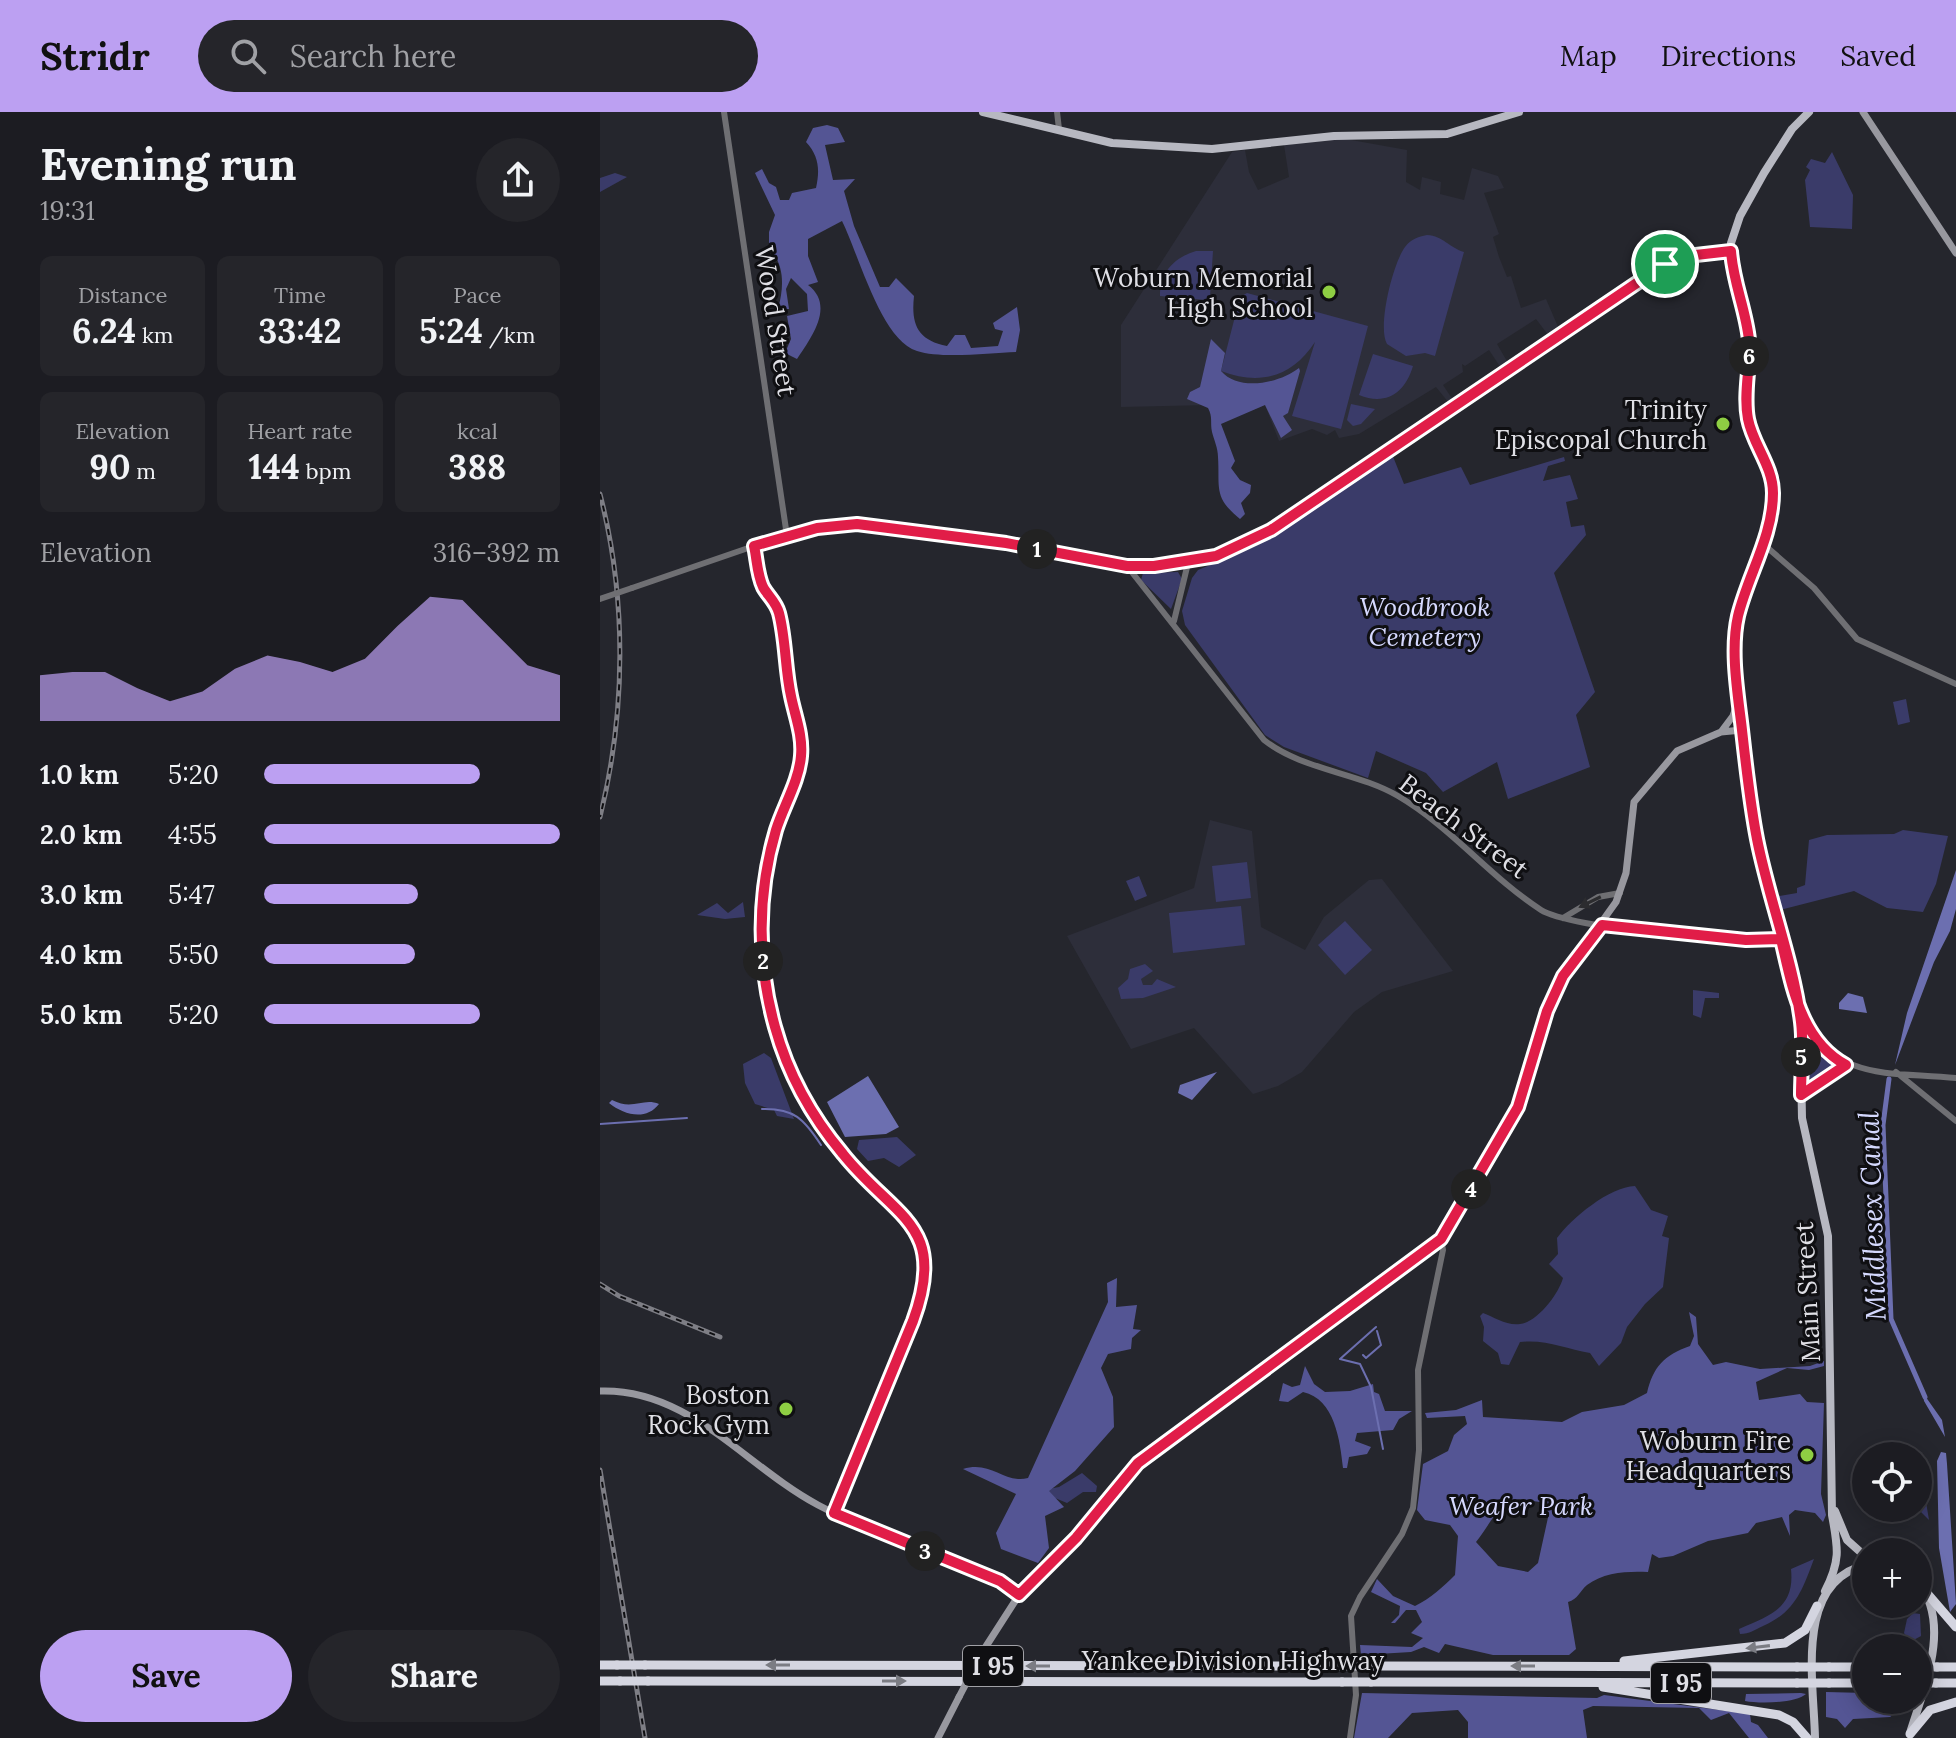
<!DOCTYPE html>
<html lang="en">
<head>
<meta charset="utf-8">
<style>
	body { margin:0; font-family:Lora,serif; background:#25252a; color:#f1f3f6; height:100vh; display:flex; flex-direction:column; font-size:30px; white-space:nowrap }
	* { box-sizing:border-box; margin:0 }
	p { font-size:26px; color:#a0a1a5 }
	.icon { flex:none; width:44px; height:44px; fill:none; stroke:currentColor; stroke-width:2; stroke-linecap:round; stroke-linejoin:round }
	.map { position:relative; flex:1; overflow:hidden }
	.panel { display:flex; flex-direction:column; background:#1c1c22; width:600px }
	.panel>* { flex:none }
	.tools { position:absolute; left:1252px; top:1330px; display:grid; gap:16px }
	.tools a { display:grid; place-items:center; width:80px; height:80px; border-radius:50%; background:#1c1c22; box-shadow:0 4px 20px #0003,0 0 0 2px #3a3a40; font-size:40px }
	.pin { position:absolute; display:grid; place-items:center; width:68px; height:68px; color:#fff; margin:-34px; border:4px solid #fff; border-radius:50%; box-shadow:0 2px 8px #0007 }
	.km { position:absolute; width:40px; height:40px; margin:-20px; border-radius:50%; background:#222; color:#fff; font-size:22px; line-height:40px; text-align:center }
	.round { display:grid; place-items:center; flex:none; width:84px; height:84px; border-radius:42px; background:#25252a }
	.head { display:flex; align-items:center; justify-content:space-between; height:136px; padding:0 40px }
	h1 { font-size:44px; font-weight:700; line-height:60px }
	.stats { display:grid; grid-template-columns:repeat(3,1fr); gap:12px; height:136px; padding:8px 40px }
	.stats div { display:grid; align-content:center; border-radius:12px; background:#25252a; text-align:center }
	.stats b { font-size:34px; font-weight:700 }
	.stats small { font-size:22px; font-weight:400 }
	.stats p { font-size:22px }
	.chart { height:224px; padding:16px 40px }
	.chart p { display:flex; justify-content:space-between }
	.chart svg { width:100%; height:144px; margin-top:8px; fill:#bca0f2; opacity:.7 }
	.primary-button { display:flex; gap:16px; margin-top:auto; padding:16px 40px }
	.primary-button a { flex:1; height:92px; border-radius:48px; background:#bca0f2; color:#111; font-size:32px; font-weight:700; line-height:92px; text-align:center }
	.primary-button a+a { background:#25252a; color:#f1f3f6 }
	ul { padding:0 40px; list-style:none; font-size:26px }
	li { display:grid; grid-template-columns:128px 96px 1fr; align-items:center; height:60px }
	li i { height:20px; border-radius:10px; background:#bca0f2 }
	header { display:flex; align-items:center; gap:48px; box-sizing:border-box; height:112px; padding:0 40px; background:#bca0f2; color:#111 }
	header strong { font-size:38px }
	nav { display:flex; gap:44px; margin-inline-start:auto; font-size:28px }
	.search { width:560px; height:72px; background:#25252a; display:flex; align-items:center; gap:20px; box-sizing:border-box; padding:0 28px; border-radius:44px; color:#a0a1a5; font-size:30px }
	main { display:flex; flex:1; min-height:0 }
	.map>svg:first-child { display:block }
</style>
</head>
<body>
<header>
<strong>Stridr</strong>
<div class="search"><svg class="icon" aria-label="search" viewBox="0 0 24 24"><circle cx="10" cy="10" r="6"/><path d="M15 15l6 6"/></svg>Search here</div>
<nav><a>Map</a><a>Directions</a><a>Saved</a></nav>
</header>
<main>
<section class="panel">
<div class="head"><div><h1>Evening run</h1><p>19:31</p></div><a class="round"><svg class="icon" aria-label="share" viewBox="0 0 24 24"><path d="M12 15V3M7 8l5-5 5 5M5 13v7h14v-7"/></svg></a></div>
<div class="stats">
<div><p>Distance</p><b>6.24<small> km</small></b></div>
<div><p>Time</p><b>33:42</b></div>
<div><p>Pace</p><b>5:24<small> /km</small></b></div>
</div>
<div class="stats">
<div><p>Elevation</p><b>90<small> m</small></b></div>
<div><p>Heart rate</p><b>144<small> bpm</small></b></div>
<div><p>kcal</p><b>388</b></div>
</div>
<div class="chart"><p><span>Elevation</span>316–392 m</p>
<svg viewBox="0 0 160 44" preserveAspectRatio="none"><path d="M0 44V30L10 29L20 29L30 34L40 38L50 35L60 28L70 24L80 26L90 29L100 25L110 15L120 6L130 7L140 17L150 27L160 30V44z"/></svg>
</div>
<ul>
<li><b>1.0 km</b>5:20<i style="width:73%"></i></li>
<li><b>2.0 km</b>4:55<i style="width:100%"></i></li>
<li><b>3.0 km</b>5:47<i style="width:52%"></i></li>
<li><b>4.0 km</b>5:50<i style="width:51%"></i></li>
<li><b>5.0 km</b>5:20<i style="width:73%"></i></li>
</ul>
<div class="primary-button"><a>Save</a><a>Share</a></div>
</section>
<div class="map">
<svg width="1356" height="1626" viewBox="0 0 1356 1626">
	<rect width="100%" height="100%" fill="#25262d"/>
	<path fill="#2d2e3a" d="M740 26 807 38 806 70 820 78 822 65 841 70 840 82 864 88 872 56 898 64 904 76 884 81 899 122 893 125 899 145 907 165 911 164 921 196 946 187 959 217 949 224 936 207 897 232 908 251 901 256 889 238 865 254 862 252 863 260 843 273 853 288 849 291 836 275 759 322 739 326 735 318 727 323 712 317 679 329 665 293 638 304 612 308 609 293 521 295V213L632 40 645 38 649 60 658 78 689 65 684 33Z
		M610 708 652 719 661 815 705 838 724 805 769 768 782 767 853 859 782 880 754 900 702 960 678 974 653 982 594 916 531 937 467 824 594 776Z"/>
	<path fill="#3a3b69" d="M1232 40 1253 83 1252 117 1210 115 1205 68 1210 58 1206 55 1211 47 1225 51Z
		M15 61 27 65 0 80V66Z
		M827 123C843 124 850 136 864 140L835 244 825 241 806 244 787 232C777 215 793 151 805 135 811 127 818 125 827 123Z
		M596 139H613L610 185 606 188 560 184C560 161 573 146 596 139Z
		M647 181 768 214 741 317 692 304 715 230C692 265 660 274 621 259L640 185Z
		M773 242 813 254C805 281 786 294 759 283Z
		M751 292 775 297 761 312 753 314 747 308Z
		M792 342 804 372 861 355 870 373 964 345 965 349 948 354 943 369 970 363 978 387 966 390 971 415 984 413 986 423 954 461 995 580 976 603 990 655 908 687 897 650 843 680 826 661 776 639 768 666 684 635 665 623 585 513 582 499 592 466 598 458 656 434Z
		M578 460 582 467 571 497 541 468 543 461Z
		M1306 587 1310 610 1298 613 1293 590Z
		M1303 718 1348 724 1336 772 1323 800 1287 796 1254 779 1180 798 1173 785 1197 781V776L1205 773 1209 728 1227 723 1294 722Z
		M647 750 651 786 616 790 612 754Z
		M539 764 547 784 535 789 526 769Z
		M143 790 145 805 125 807 97 803 117 791 128 801Z
		M641 794 645 833 573 841 569 801Z
		M745 809 772 838 745 863 718 833Z
		M545 852 553 859 541 867 543 873H552L557 867 576 875 543 886 521 887 518 876 528 867 530 857Z
		M1093 878 1119 881V886H1105L1101 906 1093 903Z
		M1209 927 1240 954 1215 969 1209 966Z
		M164 941 171 946 194 1007 177 1004 174 998 155 992 145 971 143 952Z
		M297 1025 316 1043 299 1055 284 1046 268 1049 257 1037 259 1028Z
		M1035 1074 1051 1098 1068 1104 1062 1124 1069 1126 1063 1175 1045 1192 1027 1215 1021 1231 999 1254 990 1241C966 1237 946 1227 920 1230L909 1253 901 1252 898 1241 883 1229 884 1215 880 1204 883 1201C894 1205 907 1214 920 1212 938 1210 959 1181 963 1166L949 1152 958 1142 957 1126C972 1106 1009 1075 1035 1074Z
		M1318 1360 1324 1366 1318 1376 1326 1390 1329 1408 1321 1400 1300 1396H1318Z
		M482 1361 497 1374 496 1380H483L467 1391 438 1379 459 1375Z
		M1214 1447C1202 1479 1195 1500 1163 1514 1154 1518 1150 1522 1140 1522L1139 1517C1171 1503 1195 1496 1191 1457Z
		M1313 1501 1320 1502 1321 1524 1310 1530 1304 1521 1307 1507Z"/>
	<path fill="#545594" fill-rule="evenodd" d="M227 13 238 16 245 30 225 33 233 68 255 67 244 79 254 114 280 175H289L296 166 314 184C311 212 317 228 347 234L355 223H365L371 236 398 234 403 219 395 217 393 211 417 195 420 218 416 240C390 241 341 247 317 239 281 228 259 143 242 109L208 127V144L218 170 208 173C236 194 210 227 197 247L185 241 191 227 187 204 208 199 207 182 191 166 186 177 189 197H178C184 175 185 153 169 136V120L175 103 155 61 162 57 169 71 176 75 180 88H189L192 81 216 76C220 58 219 44 206 30L213 16Z
		M611 227 625 241 621 259C639 280 680 271 699 256L700 259 688 301 683 304 692 318 681 326 665 293 621 312 635 349 631 356 640 368 651 373 650 381 641 391 645 402 640 407C613 385 620 376 618 345 618 336 614 328 612 320 610 310 613 305 608 296L587 287 590 280 600 275Z
		M517 1166 516 1195 537 1193 533 1217 541 1218 532 1226 531 1237 508 1242 501 1256 513 1285 514 1315 475 1359 449 1379 464 1395 445 1404 449 1436 438 1451 401 1437 396 1421 416 1382 363 1357C391 1348 404 1372 428 1366L508 1190 507 1171Z
		M1089 1200 1096 1205 1098 1232 1113 1253 1126 1250 1160 1257 1210 1254 1224 1249V1254L1209 1258 1187 1256 1156 1270 1159 1288 1200 1282 1207 1290 1224 1291 1221 1382 1226 1403 1223 1410 1215 1401 1195 1398 1189 1403 1190 1424 1182 1405 1156 1411 1148 1421 1108 1429 1073 1444 1059 1446 1052 1442 1048 1460C1029 1459 1004 1460 987 1473 979 1480 978 1487 968 1490L976 1537 969 1543H893L845 1532 839 1541 824 1535 811 1540 761 1543 760 1533 812 1535 823 1526 811 1521 822 1510 816 1498H806L795 1511H791L799 1503 800 1494 771 1480 777 1467 793 1484 815 1494C830 1487 844 1474 855 1463L858 1424 850 1413 825 1408 817 1398 823 1352 848 1339 854 1323 867 1312 865 1304 827 1306 825 1301 856 1298 882 1288 883 1305 962 1310 982 1300 1024 1293 1047 1281C1053 1255 1064 1243 1090 1234L1094 1224ZM919 1387 940 1390 949 1401 938 1451 928 1460 898 1454 876 1430C890 1413 896 1393 919 1387Z
		M705 1254 714 1272 725 1280 750 1279 773 1272 774 1280 779 1282 785 1299H812L799 1307 793 1318 757 1321 755 1329 771 1335 767 1342 749 1345 747 1356H743C740 1329 735 1287 703 1280L688 1290 679 1289 683 1271 692 1275 700 1273Z
		M1226 1580 1266 1581V1588H1313L1290 1605 1253 1607 1245 1616 1237 1607 1226 1605Z
		M762 1581 997 1586 1004 1583 1150 1602 1151 1610 1158 1613 1168 1626H1149L1129 1601 1111 1608 1099 1596 993 1594 983 1598 987 1626H868V1610L858 1598 812 1601 788 1626H754Z
		M1146 1582 1201 1581 1206 1582C1196 1591 1160 1592 1145 1589Z"/>
	<path fill="#6c6fb0" d="M1356 758V797L1350 819 1334 850 1295 953 1307 901Z
		M1248 881 1263 885 1267 901 1239 897V891Z
		M617 960 592 988 578 981 580 973Z
		M268 964 299 1015 286 1022 245 1025 227 990Z
		M12 988C33 999 43 985 59 992 46 1009 24 1003 9 991Z
		M1323 1281 1342 1308 1345 1325 1324 1289Z
		M1341 1340 1346 1341 1347 1352 1356 1492 1350 1500 1339 1436 1337 1349Z"/>
	<g fill="none" stroke-linecap="round" stroke-linejoin="round">
		<path stroke="#6c6fb0" stroke-width="2" d="M162 997C194 996 204 1007 221 1033
			M0 1012 87 1006
			M776 1215 740 1247 760 1252 771 1275 783 1337
			M763 1243 766 1246 781 1233 777 1219"/>
		<path stroke="#6c6fb0" stroke-width="5" d="M1289 967 1283 1013 1291 1207 1325 1285"/>
		<path stroke="#6f6f73" stroke-width="6" d="M124 0 187 424
			M457 0 459 17
			M1162 431 1214 476 1257 527 1356 572
			M154 434 162 472 179 502 201 633 199 658 177 715 165 773 162 831 170 896 186 946 214 1003 254 1056 308 1107 320 1130 325 1155 317 1196 234 1401
			M527 454 664 628C702 658 757 660 798 684 851 715 890 765 941 798 969 816 1145 833 1181 827
			M32 476 154 434 242 412 406 431 546 454 578 453 616 444 673 416 1069 150 1087 144 1131 139
			M574 509 588 451
			M963 806 998 785 1020 781
			M1201 903C1238 971 1288 959 1356 966
			M1296 960 1356 1009
			M1202 981 1246 953
			M750 1626 756 1583 751 1504 760 1485 802 1422 813 1396 819 1338 818 1258 843 1138 841 1127"/>
		<path stroke="#98989f" stroke-width="7" d="M1263 0 1356 141
			M1121 620 1133 604 1139 587
			M0 1279C89 1276 145 1354 218 1393 276 1424 340 1445 400 1469L419 1483
			M383 1539 419 1483 476 1426 538 1351 844 1123 918 995 947 899 963 864 1016 790 1026 761 1034 690 1077 639 1121 620 1142 618
			M338 1626 359 1585"/>
		<path stroke="#b7b8c1" stroke-width="8" d="M383 0 512 31 612 37 734 24 847 22 919 0
			M1209 0 1192 17 1164 61 1140 104 1131 131 1133 157 1149 228 1148 305 1169 359 1173 380 1168 414 1139 500 1135 530 1155 715 1200 902 1202 1006 1228 1124 1232 1403C1238 1436 1241 1448 1225 1479
			M1235 1399 1247 1428 1266 1445
			M1310 1621C1324 1576 1352 1512 1318 1470
			M1215 1626C1214 1571 1194 1469 1266 1453"/>
		<path stroke="#d4d5e0" stroke-width="9" d="M1325 1479 1356 1515
			M1024 1549 1185 1531 1205 1518 1217 1494
			M0 1553H17
			M45 1553 740 1554
			M769 1554 1197 1555
			M1229 1555H1266
			M1337 1555H1356
			M0 1569H20
			M48 1569 742 1570
			M771 1570 1197 1571
			M1229 1571H1266
			M1336 1571H1356
			M1003 1575 1179 1603 1193 1610 1207 1626
			M1310 1622 1330 1598 1356 1590"/>
		<g stroke="#7e7e85" stroke-width="5">
			<path id="rail" d="M0 382C27 487 26 600 0 705
				M0 1172 19 1184 120 1225
				M0 1358 45 1626"/>
		</g>
		<use href="#rail" stroke="#0f0f12" stroke-width="2" stroke-dasharray="6" stroke-linecap="butt"/>
		<path stroke="#6f6f73" stroke-width="6" d="M0 487 32 476"/>
		<path stroke="#98989f" stroke-width="7" d="M359 1585 383 1539"/>
		<path stroke="#d4d5e0" stroke-width="9" d="M17 1553H45
			M740 1554H769
			M1197 1555H1229
			M1318 1555H1337
			M20 1569H48
			M742 1570H771
			M1197 1571H1229
			M1318 1571H1336"/>
	</g>
	<defs><path id="oneway-solid" d="M-6-.8H1V-3.2L6.5 0L1 3.2V.8H-6Z" transform="scale(2)"/></defs>
	<use fill="#2c2c2f" href="#oneway-solid" transform="translate(990 790) rotate(154)"/>
	<g fill="#7b7c83">
		<use href="#oneway-solid" transform="translate(1158 1535) rotate(173)"/>
		<use href="#oneway-solid" transform="translate(178 1553) rotate(-180)"/>
		<use href="#oneway-solid" transform="translate(438 1554) rotate(-180)"/>
		<use href="#oneway-solid" transform="translate(923 1554) rotate(-180)"/>
		<use href="#oneway-solid" transform="translate(294 1569)"/>
	</g>
	<g fill="none" stroke-linecap="round" stroke-linejoin="round">
		<g stroke="#fff" stroke-width="16">
			<path id="route" d="M1065 152 671 418 616 444 554 454H527L406 431 257 412 217 416 154 434C157 447 157 462 163 475 168 484 176 490 179 501 186 528 185 557 191 584 195 604 203 623 201 644 199 669 184 693 176 718 157 782 157 851 175 915 188 962 212 1005 243 1042 294 1106 349 1112 313 1209L234 1401 400 1469 419 1483 476 1426 538 1351 841 1127 918 995 947 899 963 864 1002 813 1146 828 1181 827C1192 873 1200 928 1246 953L1201 983C1201 959 1204 934 1201 910 1193 848 1169 788 1157 727 1150 691 1146 654 1142 618 1138 583 1130 539 1138 504 1148 463 1173 424 1173 381 1173 354 1153 333 1148 307 1143 281 1151 254 1149 228 1146 198 1133 170 1131 139L1087 144 1065 152"/>
		</g>
		<use href="#route" stroke="#e11d48" stroke-width="10"/>
	</g>
	<g fill="#8ece43" stroke="#0f0f12" stroke-width="3">
		<circle cx="729" cy="180" r="8"/>
		<circle cx="1123" cy="312" r="8"/>
		<circle cx="186" cy="1297" r="8"/>
		<circle cx="1207" cy="1343" r="8"/>
	</g>
	<g text-anchor="middle" dominant-baseline="central" stroke-width="6" stroke-linejoin="round" paint-order="stroke">
		<g fill="#0f0f12" stroke="#a1a1a6" stroke-width="2">
			<rect x="363" y="1534" width="60" height="40" rx="6"/>
			<rect x="1051" y="1551" width="60" height="40" rx="6"/>
		</g>
		<g font-size="24" font-weight="bold" fill="#dfdfe5">
			<text x="393" y="1554">I 95</text>
			<text x="1081" y="1571">I 95</text>
		</g>
		<g font-size="26" fill="#dfdfe5" stroke="#0f0f12" text-anchor="end">
			<text x="713" y="165">Woburn Memorial<tspan x="713" dy="30">High School</tspan></text>
			<text x="1107" y="297">Trinity<tspan x="1107" dy="30">Episcopal Church</tspan></text>
			<text x="170" y="1282">Boston<tspan x="170" dy="30">Rock Gym</tspan></text>
			<text x="1191" y="1328">Woburn Fire<tspan x="1191" dy="30">Headquarters</tspan></text>
		</g>
		<g font-size="26" fill="#dfdfe5" stroke="#0f0f12">
			<text transform="translate(176 209) rotate(81)">Wood Street</text>
			<text transform="translate(864 714) rotate(37)">Beach Street</text>
			<text transform="translate(1207 1180) rotate(-93)">Main Street</text>
			<text x="633" y="1548">Yankee Division Highway</text>
		</g>
		<g font-size="26" font-style="italic" fill="#d6d9ff" stroke="#0f0f12">
			<text x="825" y="494">Woodbrook<tspan x="825" dy="30">Cemetery</tspan></text>
			<text x="921" y="1393">Weafer Park</text>
		</g>
		<g font-size="28" font-style="italic" fill="#d4d8fd" stroke="#0f0f12">
			<text transform="translate(1272 1104) rotate(-92)">Middlesex Canal</text>
		</g>
	</g>
</svg>
<div class="tools">
<a><svg class="icon" aria-label="locate" viewBox="0 0 24 24"><circle cx="12" cy="12" r="6"/><path d="M12 2v4M12 18v4M2 12h4M18 12h4"/></svg></a>
<a>+</a>
<a>−</a>
</div>
<div class="pin" style="left:1065px;top:152px;background:#1e9e55"><svg class="icon" aria-label="arrive" viewBox="0 0 24 24"><path d="M6 21V4h12l-3 4 3 4H6"/></svg></div>
<b class="km" style="left:437px;top:437px">1</b>
<b class="km" style="left:163px;top:849px">2</b>
<b class="km" style="left:325px;top:1439px">3</b>
<b class="km" style="left:871px;top:1077px">4</b>
<b class="km" style="left:1201px;top:945px">5</b>
<b class="km" style="left:1149px;top:244px">6</b>
</div>
</main>
</body>
</html>
